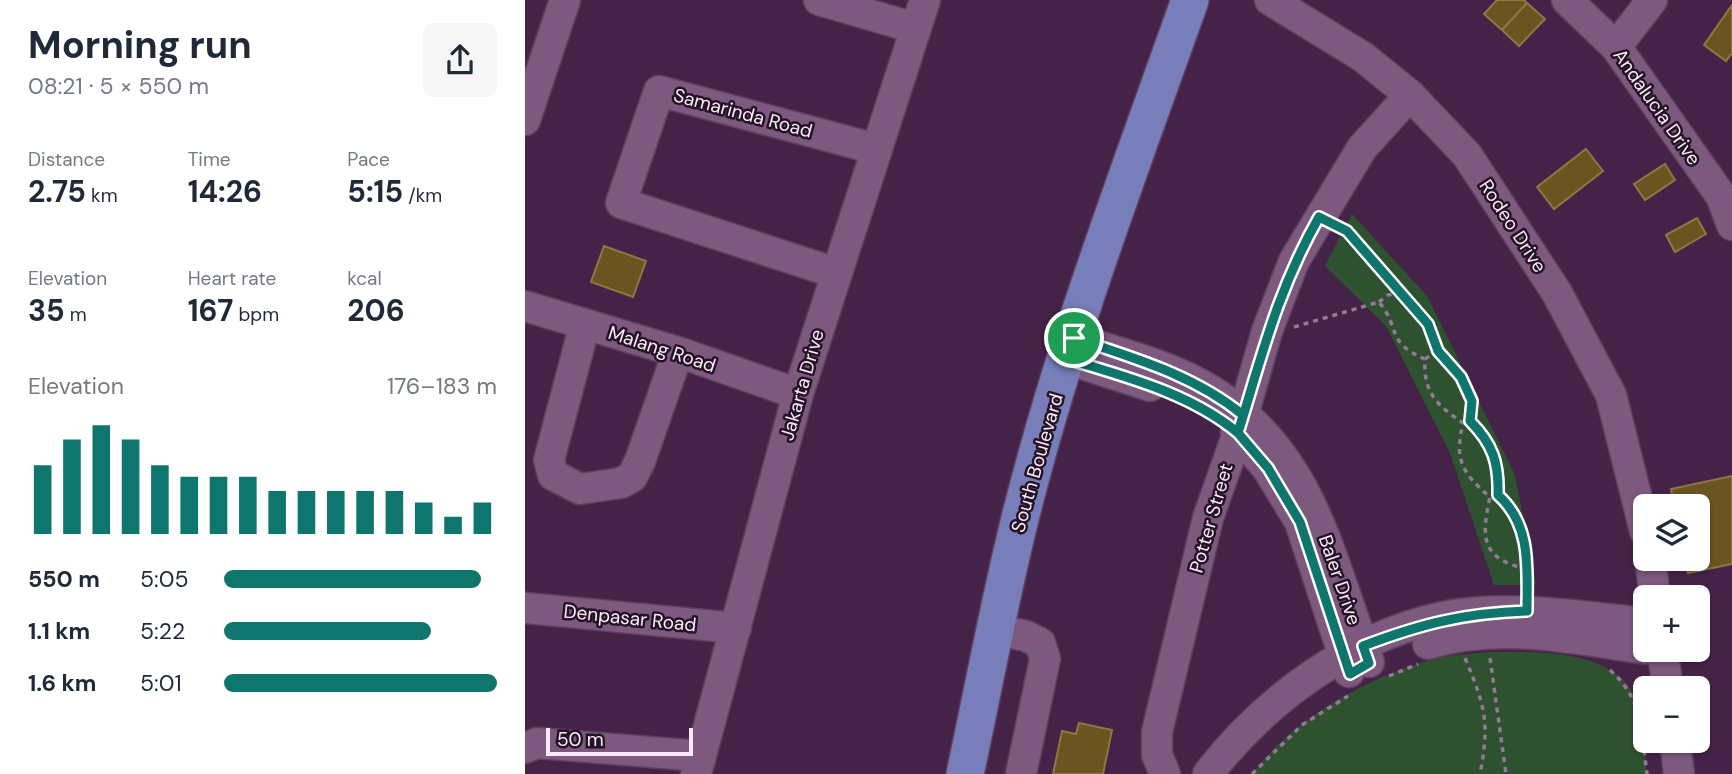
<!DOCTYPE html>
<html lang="en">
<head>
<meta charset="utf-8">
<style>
	body { margin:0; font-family:"DM Sans",sans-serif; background:#f6f6f7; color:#1f2937; height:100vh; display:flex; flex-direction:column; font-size:26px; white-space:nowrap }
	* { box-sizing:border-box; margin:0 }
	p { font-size:23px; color:#747a83 }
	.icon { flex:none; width:38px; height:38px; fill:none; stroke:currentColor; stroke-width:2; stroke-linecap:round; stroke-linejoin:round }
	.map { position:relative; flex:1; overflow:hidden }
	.panel { display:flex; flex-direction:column; background:#fff; width:525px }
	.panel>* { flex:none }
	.controls { position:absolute; left:1108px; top:494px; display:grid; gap:14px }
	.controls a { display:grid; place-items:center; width:77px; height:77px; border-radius:10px; background:#fff; box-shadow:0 2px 5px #0004; font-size:35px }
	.scale { position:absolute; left:21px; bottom:18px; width:147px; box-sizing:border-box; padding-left:7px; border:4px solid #fee8ff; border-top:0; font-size:19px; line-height:24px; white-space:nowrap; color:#fee8ff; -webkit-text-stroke:5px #231424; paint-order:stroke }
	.pin { position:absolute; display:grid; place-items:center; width:60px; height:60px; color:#fff; margin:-30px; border:4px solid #fff; border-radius:50%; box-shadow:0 2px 7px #0007 }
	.round { display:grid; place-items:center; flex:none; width:74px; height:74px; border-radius:10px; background:#f6f6f7 }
	.summary { display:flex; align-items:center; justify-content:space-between; height:119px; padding:0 28px }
	h1 { font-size:38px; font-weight:700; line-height:52px }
	.metrics { display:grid; grid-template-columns:repeat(3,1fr); gap:10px; height:119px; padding:7px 28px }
	.metrics div { display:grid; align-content:center }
	.metrics b { font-size:30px; font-weight:700 }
	.metrics small { font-size:19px; font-weight:400 }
	.metrics p { font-size:19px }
	.chart { height:196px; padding:14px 28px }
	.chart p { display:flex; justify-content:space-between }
	.chart svg { width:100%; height:126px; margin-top:7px; stroke:#0f766e; stroke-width:6 }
	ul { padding:0 28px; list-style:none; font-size:23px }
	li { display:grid; grid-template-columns:112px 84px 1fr; align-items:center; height:52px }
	li i { height:18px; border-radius:9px; background:#0f766e }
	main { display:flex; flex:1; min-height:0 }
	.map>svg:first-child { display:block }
</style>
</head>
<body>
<main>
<section class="panel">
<div class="summary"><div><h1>Morning run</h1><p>08:21 · 5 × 550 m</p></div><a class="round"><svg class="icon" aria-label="share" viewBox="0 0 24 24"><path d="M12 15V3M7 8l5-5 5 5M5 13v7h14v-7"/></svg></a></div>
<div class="metrics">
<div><p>Distance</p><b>2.75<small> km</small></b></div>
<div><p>Time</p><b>14:26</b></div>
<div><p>Pace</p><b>5:15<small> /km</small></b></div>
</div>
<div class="metrics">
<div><p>Elevation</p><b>35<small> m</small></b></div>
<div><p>Heart rate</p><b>167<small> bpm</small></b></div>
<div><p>kcal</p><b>206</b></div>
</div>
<div class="chart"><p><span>Elevation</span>176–183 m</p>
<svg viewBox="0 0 160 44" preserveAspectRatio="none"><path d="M5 44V20M15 44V11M25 44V6M35 44V11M45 44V20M55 44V24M65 44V24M75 44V24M85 44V29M95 44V29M105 44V29M115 44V29M125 44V29M135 44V33M145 44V38M155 44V33"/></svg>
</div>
<ul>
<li><b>550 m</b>5:05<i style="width:94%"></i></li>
<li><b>1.1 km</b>5:22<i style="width:76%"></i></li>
<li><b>1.6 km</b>5:01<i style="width:100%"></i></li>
</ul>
</section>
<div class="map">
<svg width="1207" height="774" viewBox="0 0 1207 774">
	<rect width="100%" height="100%" fill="#452348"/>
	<path fill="#2e512f" d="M827 214 902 296 990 475 1011 585H969L925 453 861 326 800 266Z
		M964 652C1013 652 1099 647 1114 709 1119 730 1119 753 1122 774H727C769 718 844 676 910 659 927 654 946 654 964 652Z"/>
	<path fill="#6b5420" stroke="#8f7643" stroke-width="2" d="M972 0H999L1002 3 977 30 959 14Z
		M1002 3 1020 19 994 46 977 30Z
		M1207 5V53L1201 61 1179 45Z
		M1061 149 1078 171 1029 209 1012 187Z
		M1140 164 1150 180 1120 200 1109 184Z
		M1172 218 1181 234 1150 252 1141 235Z
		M79 246 121 261 108 297 66 282Z
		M1207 476V564L1163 573 1160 558H1172V506H1149L1146 489Z
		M554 723 587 730 578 774H528L537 731 551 734Z"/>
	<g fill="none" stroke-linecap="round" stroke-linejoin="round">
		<g stroke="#5d3f5f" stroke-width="33">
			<path id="minor" d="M294 0 390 28
				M745 0 838 57 885 95 942 155 1032 293 1086 395 1120 531
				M1042 0 1091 47 1196 196 1207 225
				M1091 47 1127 0
				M0 120 40 0
				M311 273 96 203 134 91 351 149
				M0 306 153 352 273 394
				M60 324 24 460 28 475 55 489 96 483 107 477 115 461 153 352
				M549 338C587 351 629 361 665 379 785 438 801 549 844 662
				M542 359 625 386
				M711 432 742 468 775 522 824 672
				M1125 558 1130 597
				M0 608 211 628
				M472 630 501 636 515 643 520 659 496 774
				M903 644C974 622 1048 638 1120 649
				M1137 649 1143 688
				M1150 740 1154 774
				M0 748 12 743 175 756
				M171 774 273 394 400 0
				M640 774 632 755V732L683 518 713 433 742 331 769 261 837 148 885 95
				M683 774C745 693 849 619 955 612 1010 609 1065 617 1120 623"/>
		</g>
		<g stroke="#5d3f5f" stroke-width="40">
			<path id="major" d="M440 774C457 695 472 614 491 535 534 355 603 175 665 0"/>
		</g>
		<path stroke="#957897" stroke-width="3.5" stroke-dasharray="5 5" stroke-linecap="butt" d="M815 228 822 231 903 324 913 351 936 377 947 401 945 421C968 444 975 463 973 495 1002 520 1002 552 1002 588
			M854 302 863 295 874 293
			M769 327 854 302C876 328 860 342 900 359 898 393 912 405 938 423 929 460 937 473 965 497 956 538 956 559 1002 569
			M900 359 913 351
			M940 658C960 706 965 722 955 774
			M965 658 981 774
			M1085 670C1119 700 1116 731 1122 774
			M864 676 893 664
			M727 774 777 725 823 696"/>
		<use href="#minor" stroke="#7d587f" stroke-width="30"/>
		<use href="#major" stroke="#787eb9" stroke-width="37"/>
	</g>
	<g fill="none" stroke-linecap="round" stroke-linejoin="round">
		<g stroke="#fff" stroke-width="14">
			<path id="route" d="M549 338C609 358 669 375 718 415L713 433 743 468 775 522 825 674 844 663 838 646C896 624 939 613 1002 611 1002 569 1007 525 973 495 974 463 968 444 945 421L947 401 936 377 913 351 903 324 822 231 794 217C753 289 737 355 713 433 665 393 601 377 542 359L549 338"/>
		</g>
		<use href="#route" stroke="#0f766e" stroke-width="9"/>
	</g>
	<g text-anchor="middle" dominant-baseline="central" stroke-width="5" stroke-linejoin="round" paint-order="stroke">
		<g font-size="19" fill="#fee8ff" stroke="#231424">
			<text transform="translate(1132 107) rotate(55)">Andalucia Drive</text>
			<text transform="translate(218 113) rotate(15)">Samarinda Road</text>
			<text transform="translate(988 226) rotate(57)">Rodeo Drive</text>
			<text transform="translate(137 349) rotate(18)">Malang Road</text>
			<text transform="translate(277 385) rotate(-74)">Jakarta Drive</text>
			<text transform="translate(512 463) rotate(-74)">South Boulevard</text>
			<text transform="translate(686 518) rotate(-74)">Potter Street</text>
			<text transform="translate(815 580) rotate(71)">Baler Drive</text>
			<text transform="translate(105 618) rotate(6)">Denpasar Road</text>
		</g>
	</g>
</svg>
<div class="controls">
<a><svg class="icon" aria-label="layers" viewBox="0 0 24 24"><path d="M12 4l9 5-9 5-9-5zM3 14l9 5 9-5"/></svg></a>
<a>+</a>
<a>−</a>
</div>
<div class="scale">50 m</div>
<div class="pin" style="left:549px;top:338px;background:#1e9e55"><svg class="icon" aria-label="arrive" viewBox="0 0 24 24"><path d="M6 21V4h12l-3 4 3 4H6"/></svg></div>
</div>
</main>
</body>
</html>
